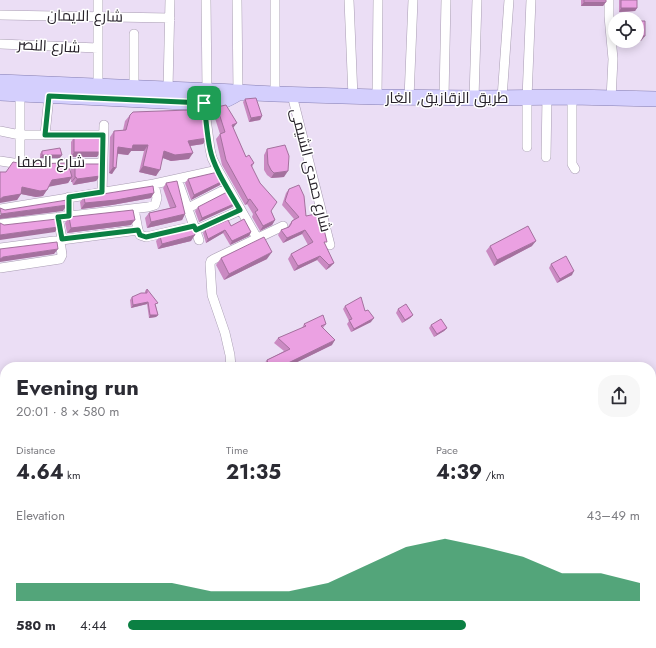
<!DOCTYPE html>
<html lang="en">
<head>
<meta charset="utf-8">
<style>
	body { margin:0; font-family:Jost,Cairo,sans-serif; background:#f7f7f7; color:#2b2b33; height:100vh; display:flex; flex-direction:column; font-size:15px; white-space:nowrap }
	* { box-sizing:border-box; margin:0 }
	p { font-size:13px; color:#7c7c81 }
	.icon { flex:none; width:22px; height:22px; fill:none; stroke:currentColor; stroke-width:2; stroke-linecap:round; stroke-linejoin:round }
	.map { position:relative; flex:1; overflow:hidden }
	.sheet { position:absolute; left:0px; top:362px; width:656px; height:286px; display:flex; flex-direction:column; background:#fff; border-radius:16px 16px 0 0; box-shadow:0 2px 10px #0003 }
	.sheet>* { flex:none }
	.controls { position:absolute; left:608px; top:12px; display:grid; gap:8px }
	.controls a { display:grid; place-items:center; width:36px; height:36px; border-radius:50%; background:#fff; box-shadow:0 2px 10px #0003; font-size:20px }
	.pin { position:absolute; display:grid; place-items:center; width:34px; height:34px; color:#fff; margin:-17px; border-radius:8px; box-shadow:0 2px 6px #0006 }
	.round { display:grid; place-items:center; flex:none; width:42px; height:42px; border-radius:16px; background:#f7f7f7 }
	.headline { display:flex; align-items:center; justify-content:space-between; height:68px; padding:0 16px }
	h1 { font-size:22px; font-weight:700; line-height:30px }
	.metrics { display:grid; grid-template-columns:repeat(3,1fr); gap:6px; height:68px; padding:4px 16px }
	.metrics div { display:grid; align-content:center }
	.metrics b { font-size:20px; font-weight:700 }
	.metrics small { font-size:11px; font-weight:400 }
	.metrics p { font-size:11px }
	.chart { height:112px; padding:8px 16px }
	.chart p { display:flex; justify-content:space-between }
	.chart svg { width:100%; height:72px; margin-top:4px; fill:#0b8043; opacity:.7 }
	ul { padding:0 16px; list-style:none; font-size:13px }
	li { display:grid; grid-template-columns:64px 48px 1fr; align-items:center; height:30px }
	li i { height:10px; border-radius:5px; background:#0b8043 }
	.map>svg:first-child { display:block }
</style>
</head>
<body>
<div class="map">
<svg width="656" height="648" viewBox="0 0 656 648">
	<rect width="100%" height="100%" fill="#ebdef5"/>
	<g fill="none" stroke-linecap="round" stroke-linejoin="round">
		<g stroke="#a99db3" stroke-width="10">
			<path id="street" d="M206 0 207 90
				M237 0 238 93
				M275 0V94
				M349 0 353 97
				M609 0V16L613 59 611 99
				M0 15 170 18
				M0 44 98 48
				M98 86V0
				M134 87V34
				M168 89 170 0
				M292 95 330 245
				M377 97 378 0
				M444 97 446 0
				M572 97V164L575 169
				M409 98 413 0
				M474 98 477 0
				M502 98 509 0
				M204 103 210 149 212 158 218 170 257 238
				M0 131 20 135H103
				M45 135 49 96
				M527 147V98L531 0
				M546 157 547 97
				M0 161 20 164 102 163
				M20 164V94
				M177 179 199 240
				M102 192 104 125
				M69 197V216
				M188 208 228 188
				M0 209 154 184 218 170
				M134 209 138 230 140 235 146 237 194 226
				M58 217 62 239
				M0 224 148 207 155 205 157 198 154 184
				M196 230 241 210
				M0 248 138 230
				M0 268 60 259 62 255 60 240
				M231 367 230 355 225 333 212 295 210 264 211 261 214 259 283 226
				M651 590H656"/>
		</g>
		<g stroke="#857eb2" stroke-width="16">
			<path id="primary" d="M0 82 214 91 275 94 377 97 474 98 572 97 656 99
				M0 93 204 103C220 103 225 101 238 93"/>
		</g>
		<use href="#street" stroke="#fff" stroke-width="9"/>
		<use href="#primary" stroke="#d4cffd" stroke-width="15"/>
	</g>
	<path fill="#ca8ac2" d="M581 0H606L603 6H581Z
		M619 0H637V8L635 11 619 12Z
		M245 99 262 116 260 120 249 122 243 102Z
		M217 107 233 128 246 157 254 163 252 167 275 220 272 225 260 231 252 217 253 214 247 204 245 205 222 165 216 139 220 134 213 112Z
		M130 115 207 138 203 144 190 146 189 159 171 161 163 158 156 176 139 172 144 151H131L128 155 118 154 112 174 109 173 110 137 114 131 123 130 125 121Z
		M74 137 97 157H71V142Z
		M267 149 284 177 271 178 267 175 264 170V155Z
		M42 151 60 158H40V154Z
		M75 164 100 176 96 181 73 185 72 182H71V178L68 183 49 186 43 196 36 197 21 194 17 200 6 172H71V169Z
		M188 179 223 181 220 185 191 200 185 183Z
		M166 183 185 214 182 220 147 228 145 218 149 213 170 208 163 188Z
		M289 189 325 245 334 263 330 267 326 270 317 260 294 271 288 259 291 254 308 245 302 234 283 243 278 235 281 230 288 227 289 225 292 221 294 219 282 205 286 193Z
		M84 197 151 198 112 205 81 209 80 202Z
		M236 203 232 207 199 222 195 211 198 207Z
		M69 217 131 225 67 233 65 223Z
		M231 226 251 232 249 236 230 245 223 233 206 243 203 233 205 230Z
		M160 236 191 241 158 249 156 241Z
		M490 246H532L494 266 486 251Z
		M221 258 267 259 224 280 216 265Z
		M551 264 572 275 557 283 549 268Z
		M147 289 156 306 158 315 156 317 149 318 147 304 131 308 130 300 132 297 145 293V291Z
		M345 306 365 311 371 322 351 332 347 324 349 321 343 309Z
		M398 309 413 315 410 318 402 323 396 313Z
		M304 324H326L323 328 332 345 287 367H264L263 365 267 360 284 351 274 343 278 338 302 328Z
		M431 325 447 328 444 331 434 337 429 328Z"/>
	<path fill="#a4719e" d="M584 2H606L603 6H581Z
		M621 8H637L635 11 619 12Z
		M637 36H645L641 41H635H637Z
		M262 116 260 120 249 122 251 118Z
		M237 123 233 128 232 125Z
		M207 138 203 144 183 147 188 141Z
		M133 145H148L144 151H131L128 155 114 153 118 147Z
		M164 151 193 153 189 159 171 161 160 157Z
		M74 152H101L97 157H71Z
		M42 155H62L60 158H40Z
		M143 166 160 170 156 176 139 172Z
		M113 167 116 168 112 174 109 173Z
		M288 171 284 177 271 178 274 173Z
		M100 176 96 181 73 185 77 179Z
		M72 177 68 183 48 187 52 180Z
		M75 177H76L72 182H71Z
		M223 181 220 185 191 200 194 195Z
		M22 187 47 190 43 196 36 197 21 194 17 200 0 203V199L3 197Z
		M154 193 151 198 112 205 81 209 85 203Z
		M250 199 247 204 245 205 248 200Z
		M236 203 232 207 199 222 202 218Z
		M67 205 63 211 0 219V215L1 214Z
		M185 214 182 220 147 228 151 222Z
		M135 220 131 225 67 233 71 228Z
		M275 220 272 225 260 231 263 226Z
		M58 227 55 232 0 240V235Z
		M225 230 223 233 206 243 208 239Z
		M305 230 302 234 283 243 287 238Z
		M251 232 249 236 230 245 232 241Z
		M195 235 191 241 158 249 162 244Z
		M536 241 532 246 494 266 497 260Z
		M58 249 54 254 0 262V259L3 257Z
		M272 252 267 259 224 280 229 274Z
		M320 256 317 260 294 271 298 266Z
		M334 263 330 267 326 270 329 265Z
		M574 271 572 275 557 283 560 279Z
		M148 302 147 304 131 308 133 305Z
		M150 315H158L156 317 149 318Z
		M413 315 410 318 402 323 405 320Z
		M374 318 371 322 351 332 354 329Z
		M447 328 444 331 434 337 437 334Z
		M335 340 332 345 287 367H280Z
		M0 587H5V593H0Z"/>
	<path fill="#eba1e2" stroke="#a4719e" d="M584 0H606V2H584Z
		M621 0H637V8H621Z
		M637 21H645V36H637Z
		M256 98 262 116 251 118 245 99Z
		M226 105 237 123 232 125 246 157 249 155 254 163 251 165 260 183 277 202 271 211 275 220 263 226 255 212 258 210 250 199 248 200 226 160 220 134 225 132 217 107Z
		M204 108 207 138 188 141 193 153 175 155 164 151 160 170 143 166 148 145H133L132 149 118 147 116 168 113 167 114 131 126 130 130 115 133 112 189 110Z
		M76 136H101V152H74V137Z
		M285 145 289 156 288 171 274 173 271 170 268 164 267 149Z
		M60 148 62 155H42V151Z
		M13 162 24 164 68 163 72 177 52 180 47 190 40 191 22 187 21 194 3 197 0 199V172H6Z
		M75 164H100V176L77 179 76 177H75Z
		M218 172 223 181 194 195 188 179Z
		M177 181 185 214 151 222 149 213 176 207 166 183Z
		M299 185 304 196 306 216 316 214 323 225 327 242H324L334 263 329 265 320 256 298 266 291 254 313 242 305 230 287 238 281 230 289 227 291 224 292 221 299 217 285 201 289 189Z
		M153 186 154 193 116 200 85 203 84 197Z
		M229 191 236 203 202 218 198 207Z
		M67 200V205L1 214 0 208 5 210Z
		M133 210 135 220 71 228 69 217Z
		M57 219 58 227 0 235V223L4 225Z
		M244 219 251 232 232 241 225 230 208 239 205 230 228 220 231 226Z
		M528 226 536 241 497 260 490 246Z
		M193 228 195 235 162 244 160 236Z
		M264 237 272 252 229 274 221 258Z
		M57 242 58 249 3 257 0 259V249Z
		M566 256 574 271 560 279 551 264Z
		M147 289 158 303 155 304 158 315H150L148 302 133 305 132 297 141 293H147Z
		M361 297 365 311 368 310 374 318 354 329 349 320 352 319 345 306Z
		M406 304 413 315 405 320 398 309Z
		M323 315 326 324 321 326 335 340 280 367H269L267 360 290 349 278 338 306 326 304 324Z
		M441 319 447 328 437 334 431 325Z
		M0 530 5 531V587H0Z"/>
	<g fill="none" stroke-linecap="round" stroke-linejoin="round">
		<g stroke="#fff" stroke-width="8">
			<path id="route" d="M49 96 204 103C206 119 207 135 210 149 214 169 230 192 240 210L196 230 194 226 146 237 140 235 138 230 62 239 58 217 69 216V197L102 192 103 135H45Z"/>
		</g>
		<use href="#route" stroke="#0b8043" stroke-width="5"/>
	</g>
	<g text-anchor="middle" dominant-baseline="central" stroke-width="3" stroke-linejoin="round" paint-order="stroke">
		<g font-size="15" fill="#27222a" stroke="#fff">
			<text transform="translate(85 16) rotate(1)">شارع الايمان</text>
			<text transform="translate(49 46) rotate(3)">شارع النصر</text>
			<text x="447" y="98">طريق الزقازيق, الغار</text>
			<text x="51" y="162">شارع الصفا</text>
			<text transform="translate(311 170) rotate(76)">شارع حمدى الشيمى</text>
		</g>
	</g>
</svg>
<div class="controls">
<a><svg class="icon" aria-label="locate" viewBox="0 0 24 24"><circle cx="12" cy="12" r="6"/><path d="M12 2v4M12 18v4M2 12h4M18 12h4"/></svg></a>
</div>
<div class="pin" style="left:204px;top:103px;background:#1e9e55"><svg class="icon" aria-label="arrive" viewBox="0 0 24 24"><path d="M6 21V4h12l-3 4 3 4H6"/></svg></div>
<section class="sheet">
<div class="headline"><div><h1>Evening run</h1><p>20:01 · 8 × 580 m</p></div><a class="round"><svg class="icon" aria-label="share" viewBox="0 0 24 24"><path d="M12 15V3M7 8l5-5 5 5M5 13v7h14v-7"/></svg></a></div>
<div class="metrics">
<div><p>Distance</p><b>4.64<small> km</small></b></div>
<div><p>Time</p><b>21:35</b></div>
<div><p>Pace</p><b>4:39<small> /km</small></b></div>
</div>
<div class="chart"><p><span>Elevation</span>43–49 m</p>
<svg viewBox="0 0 160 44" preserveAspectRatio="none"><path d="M0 44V33L10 33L20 33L30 33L40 33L50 38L60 38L70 38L80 33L90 22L100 11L110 6L120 11L130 17L140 27L150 27L160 33V44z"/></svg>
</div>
<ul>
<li><b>580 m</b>4:44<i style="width:66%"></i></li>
</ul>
</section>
</div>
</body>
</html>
